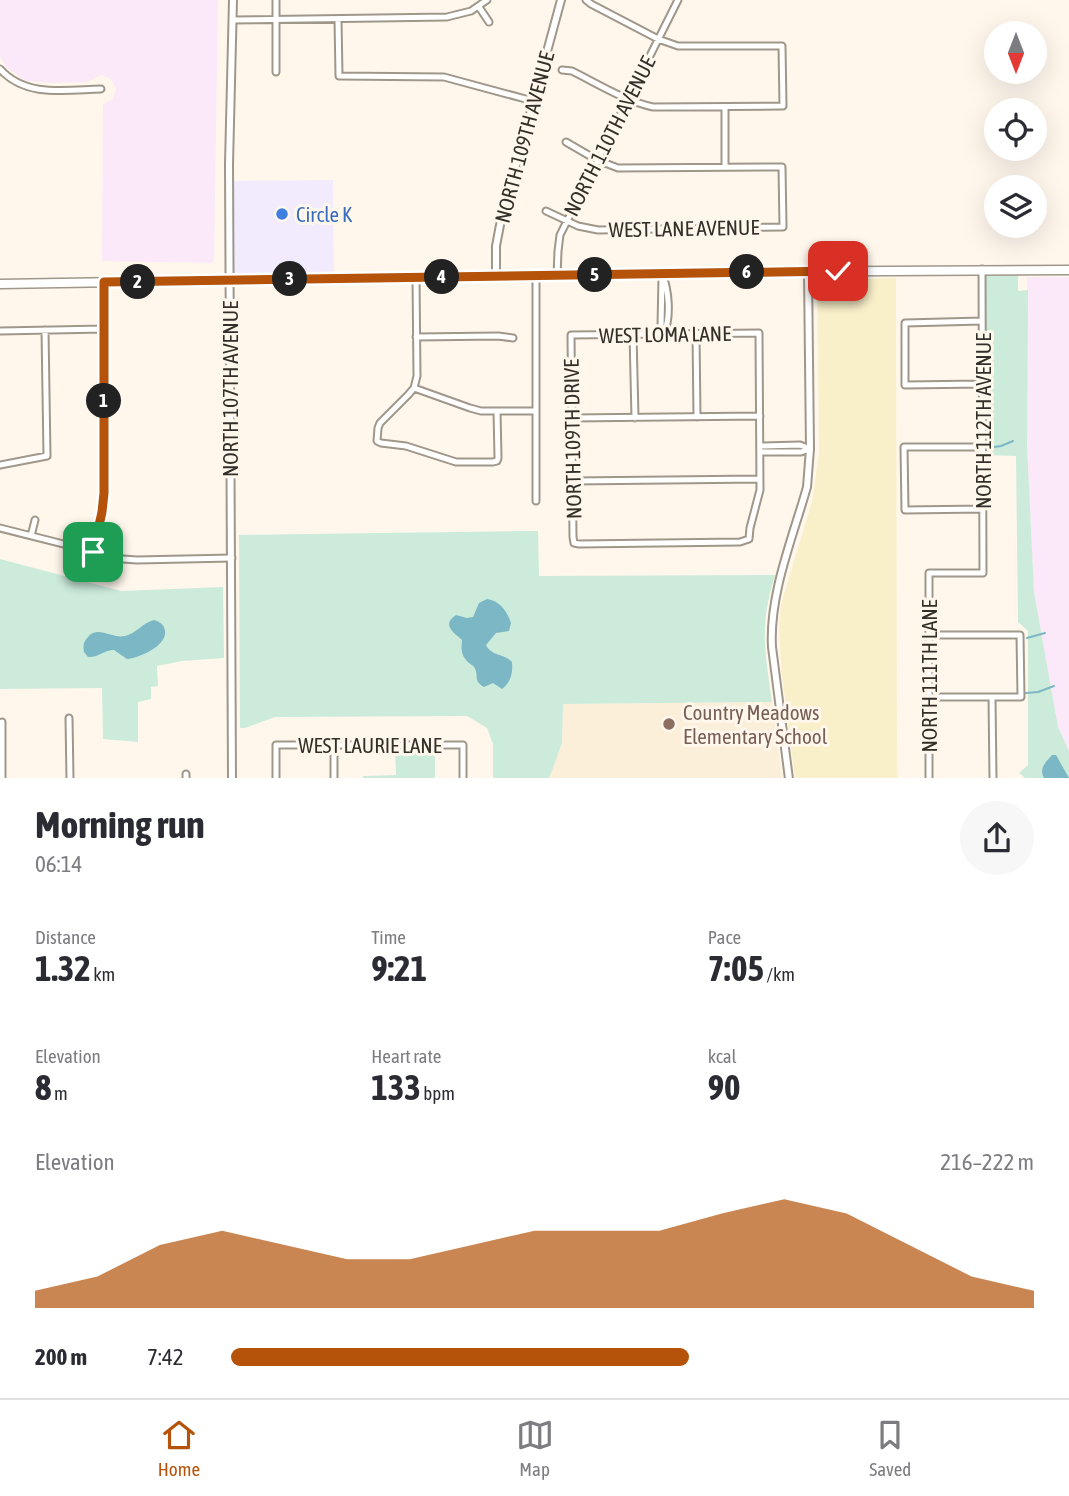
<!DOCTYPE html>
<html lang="en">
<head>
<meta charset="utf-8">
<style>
	body { margin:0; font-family:"Asap Condensed",sans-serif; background:#f7f7f7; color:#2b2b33; height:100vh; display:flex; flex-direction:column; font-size:26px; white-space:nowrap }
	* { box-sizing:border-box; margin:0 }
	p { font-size:23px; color:#7c7c81 }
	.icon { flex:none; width:38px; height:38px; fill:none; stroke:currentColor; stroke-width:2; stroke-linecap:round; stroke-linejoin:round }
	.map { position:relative; height:778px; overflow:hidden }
	.sheet { display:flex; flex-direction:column; background:#fff; flex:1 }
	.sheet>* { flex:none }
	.needle { width:46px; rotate:180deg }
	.controls { position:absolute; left:984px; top:21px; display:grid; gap:14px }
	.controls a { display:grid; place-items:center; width:63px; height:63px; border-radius:50%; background:#fff; box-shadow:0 7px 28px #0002; font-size:35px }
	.pin { position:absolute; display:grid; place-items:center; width:60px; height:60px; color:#fff; margin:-30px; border-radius:14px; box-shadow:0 4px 10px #0006 }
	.km { position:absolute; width:35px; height:35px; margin:-18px; border-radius:50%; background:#222; color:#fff; font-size:19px; line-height:35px; text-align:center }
	.round { display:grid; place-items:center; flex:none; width:74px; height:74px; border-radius:37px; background:#f7f7f7 }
	.summary { display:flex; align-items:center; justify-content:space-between; height:119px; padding:0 35px }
	h1 { font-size:38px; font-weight:700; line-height:52px }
	.metrics { display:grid; grid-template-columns:repeat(3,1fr); gap:10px; height:119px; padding:7px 35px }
	.metrics div { display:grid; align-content:center }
	.metrics b { font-size:35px; font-weight:700 }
	.metrics small { font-size:19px; font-weight:400 }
	.metrics p { font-size:19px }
	.chart { height:196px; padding:14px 35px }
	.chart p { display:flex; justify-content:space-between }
	.chart svg { width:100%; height:126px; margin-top:7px; fill:#b45309; opacity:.7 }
	ul { padding:0 35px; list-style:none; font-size:23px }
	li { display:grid; grid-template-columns:112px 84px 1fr; align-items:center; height:52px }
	li i { height:18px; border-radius:9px; background:#b45309 }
	.tab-bar { display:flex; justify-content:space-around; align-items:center; height:98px; border-top:2px solid #e1e1e2; background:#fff; font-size:19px; color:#7c7c81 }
	.tab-bar a { display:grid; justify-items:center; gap:4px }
	.tab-bar .on { color:#b45309 }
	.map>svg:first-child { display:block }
</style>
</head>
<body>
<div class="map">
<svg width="1069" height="779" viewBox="0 0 1069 779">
	<rect width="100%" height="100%" fill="#fff7ec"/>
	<path fill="#f1ebfd" d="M333 180 334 274 234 276 233 181Z"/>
	<path fill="#fbe8f8" d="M0 0H218L214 263 102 261 103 104 113 99 116 89 111 79 101 75 87 82 53 83 26 81 6 67 0 57Z
		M1027 277H1069V751L1058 727 1034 592 1027 445Z"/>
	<path fill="#fcefd9" d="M772 702 782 778 549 779 562 743 563 704Z"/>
	<path fill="#ccebdb" d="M984 273H1018V291L1028 290 1027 445 1034 592 1058 727 1069 751V778H1025L1019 773 1028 765V631L1018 622 1016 456 984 455Z
		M527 531H538L539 576 775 575C770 593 765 611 765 630 764 654 769 678 772 702L563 704 562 743 549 779 493 778V744L487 728 467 716 275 717 245 728H240L239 535Z
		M0 559 121 591 223 587 224 658 182 661 157 666 158 686 151 687V699L138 702V742L103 739 102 688 0 689Z
		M395 750H435V778H363V776L396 775Z"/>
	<path fill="#f9efc9" d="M896 278 897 778H795L781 667 779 626 781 604 812 502 819 453 817 280Z"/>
	<path fill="#7cb7c5" d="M487 599C500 601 507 611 511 623L509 631 496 633 486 645C492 657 504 653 512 662 513 673 511 682 502 689L493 683 484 687C472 680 480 676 474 667 473 665 470 664 469 663 461 656 461 650 462 640 454 633 441 625 456 615L467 618 473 617 479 603Z
		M154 620C160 622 164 624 165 631 167 646 139 658 127 659L114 650C104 650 98 658 88 657L84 652C83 646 83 642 88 637 98 625 112 639 125 636 136 634 142 623 154 620Z
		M1052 755H1056L1069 778H1044C1039 768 1045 763 1052 755Z"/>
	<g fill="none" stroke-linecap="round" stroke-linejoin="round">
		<path stroke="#7cb7c5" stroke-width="2" d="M987 448 1001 446 1013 441
			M1027 638 1045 633
			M1026 693 1038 692 1054 686"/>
		<g stroke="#9f978a" stroke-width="9">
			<path id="minor" d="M479 7 489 22
				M338 19 339 76 444 77 533 101
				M233 20 447 17 471 11 487 0
				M0 69C26 98 66 90 101 89
				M562 70 572 71C598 84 625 101 653 107L783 106 782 46H678L658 39 591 4 586 0
				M276 72V0
				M725 107V167
				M546 211 578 226 598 230 783 227 782 167 618 168 597 160 566 142
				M662 273C669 291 671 316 664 334
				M536 276V501
				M557 276 558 251 560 235 678 0
				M416 277 417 376 414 388 408 395 380 423 378 428 377 441 381 443 406 446 456 462H493L497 461 498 458 497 411
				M662 277 661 326 664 333
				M982 321 905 323V385L983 384
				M0 331 104 329
				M696 333 697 417
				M759 333 760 490 750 528 749 539 740 542 579 544 574 543 573 537 571 335Z
				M633 334 635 418
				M416 337 498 336 513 338
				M414 388 470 408 481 411H536
				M571 418 760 416
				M760 446 800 445 810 449
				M983 447H904L905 510 983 509
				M760 452H801L810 449
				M0 465 47 456 45 330
				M572 481 760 479
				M0 528 123 559 137 560 232 558
				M31 536 35 520
				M93 552 100 520 104 493V282
				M929 635H1020L1021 697H929
				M992 697 993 779
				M69 718 70 779
				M334 745V779
				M186 774V779
				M2 779V722
				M276 779V745H463V779
				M929 779V573H983L982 269"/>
		</g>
		<g stroke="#9f978a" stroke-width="10">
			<path id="tertiary" d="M496 276V246L500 225 561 0
				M232 779 229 164 233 0
				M789 779 772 647C769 594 793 537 807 487L810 449 808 271"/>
		</g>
		<g stroke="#9f978a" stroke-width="11">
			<path id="primary" d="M0 284 739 272 1069 270"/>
		</g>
		<use href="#minor" stroke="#fff" stroke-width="5"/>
		<use href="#tertiary" stroke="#fff" stroke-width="6"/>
		<use href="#primary" stroke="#fff" stroke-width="8"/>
	</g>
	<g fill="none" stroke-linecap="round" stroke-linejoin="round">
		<g stroke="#fff" stroke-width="14">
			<path id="route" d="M93 552 102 512 104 493V282L838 271"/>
		</g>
		<use href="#route" stroke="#b45309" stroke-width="9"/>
	</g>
	<circle fill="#3f7fe0" stroke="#fff7ec" stroke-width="2.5" cx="282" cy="214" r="7"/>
	<circle fill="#8d6e63" stroke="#fff7ec" stroke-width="2.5" cx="669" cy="724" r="7"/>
	<g text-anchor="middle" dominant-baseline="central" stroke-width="6" stroke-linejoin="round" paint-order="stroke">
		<g font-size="21" fill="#322f29" stroke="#fff7ec">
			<text transform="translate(609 136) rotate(-63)">NORTH 110TH AVENUE</text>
			<text transform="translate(524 137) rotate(-75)">NORTH 109TH AVENUE</text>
			<text transform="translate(684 228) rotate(-1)">WEST LANE AVENUE</text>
			<text transform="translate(665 334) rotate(-1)">WEST LOMA LANE</text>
			<text transform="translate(230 389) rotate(-90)">NORTH 107TH AVENUE</text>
			<text transform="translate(983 421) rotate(-90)">NORTH 112TH AVENUE</text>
			<text transform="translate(572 439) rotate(-91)">NORTH 109TH DRIVE</text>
			<text transform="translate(929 676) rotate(-90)">NORTH 111TH LANE</text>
			<text x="370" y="745">WEST LAURIE LANE</text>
		</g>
		<g font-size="21" fill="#366cbe" stroke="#fff7ec" text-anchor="start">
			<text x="296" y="214">Circle K</text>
		</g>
		<g font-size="21" fill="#785e54" stroke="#fff7ec" text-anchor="start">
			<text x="683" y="712">Country Meadows<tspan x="683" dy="24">Elementary School</tspan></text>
		</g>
	</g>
</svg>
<div class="controls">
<a><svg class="needle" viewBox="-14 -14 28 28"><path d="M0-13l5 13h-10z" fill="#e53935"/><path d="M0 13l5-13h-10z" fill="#7c7c81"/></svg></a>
<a><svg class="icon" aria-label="locate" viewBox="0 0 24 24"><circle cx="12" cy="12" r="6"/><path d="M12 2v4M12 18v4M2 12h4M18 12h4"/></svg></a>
<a><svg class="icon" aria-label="layers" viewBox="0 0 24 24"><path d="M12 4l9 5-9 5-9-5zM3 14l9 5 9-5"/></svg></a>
</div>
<div class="pin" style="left:93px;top:552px;background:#1e9e55"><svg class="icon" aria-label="arrive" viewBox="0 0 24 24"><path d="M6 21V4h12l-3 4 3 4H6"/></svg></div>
<div class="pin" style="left:838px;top:271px;background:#d93025"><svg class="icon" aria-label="check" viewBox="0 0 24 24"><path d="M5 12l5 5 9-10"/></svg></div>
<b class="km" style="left:104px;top:401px">1</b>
<b class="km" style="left:138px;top:282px">2</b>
<b class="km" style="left:290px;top:279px">3</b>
<b class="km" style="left:442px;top:277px">4</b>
<b class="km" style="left:595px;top:275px">5</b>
<b class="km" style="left:747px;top:272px">6</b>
</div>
<section class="sheet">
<div class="summary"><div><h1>Morning run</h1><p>06:14</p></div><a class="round"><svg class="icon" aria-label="share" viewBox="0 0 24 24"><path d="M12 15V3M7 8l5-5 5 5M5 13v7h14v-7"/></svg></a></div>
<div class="metrics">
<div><p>Distance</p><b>1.32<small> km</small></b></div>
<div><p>Time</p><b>9:21</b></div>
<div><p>Pace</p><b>7:05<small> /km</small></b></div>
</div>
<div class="metrics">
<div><p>Elevation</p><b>8<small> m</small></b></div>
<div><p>Heart rate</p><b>133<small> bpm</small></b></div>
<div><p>kcal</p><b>90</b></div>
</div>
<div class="chart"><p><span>Elevation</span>216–222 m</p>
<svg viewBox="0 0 160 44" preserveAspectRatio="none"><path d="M0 44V38L10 33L20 22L30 17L40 22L50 27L60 27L70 22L80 17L90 17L100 17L110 11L120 6L130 11L140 22L150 33L160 38V44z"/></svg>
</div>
<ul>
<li><b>200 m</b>7:42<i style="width:57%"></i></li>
</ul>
</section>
<nav class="tab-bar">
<a class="on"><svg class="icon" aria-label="home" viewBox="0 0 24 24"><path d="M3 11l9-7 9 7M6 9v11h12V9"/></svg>Home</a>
<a><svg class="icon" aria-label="map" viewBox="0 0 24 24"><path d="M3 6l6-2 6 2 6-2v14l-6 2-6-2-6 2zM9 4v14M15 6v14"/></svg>Map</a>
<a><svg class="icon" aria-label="saved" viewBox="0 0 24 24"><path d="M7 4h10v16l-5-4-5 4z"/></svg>Saved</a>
</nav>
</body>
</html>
